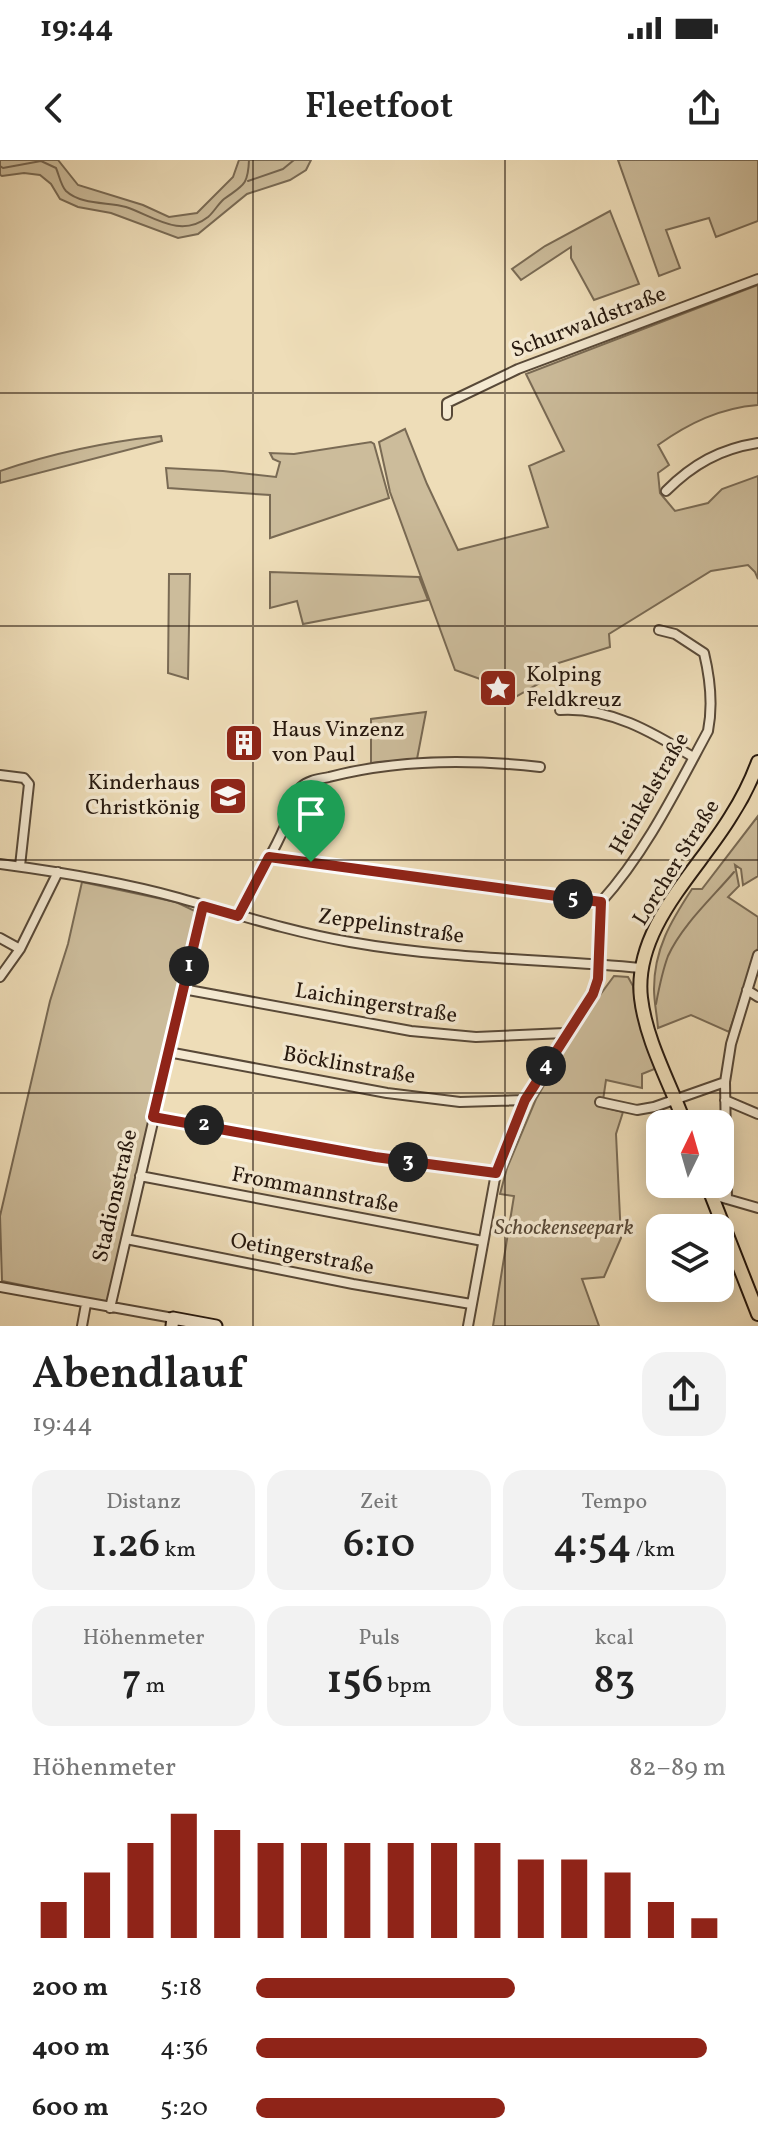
<!DOCTYPE html>
<html lang="de">
<head>
<meta charset="utf-8">
<style>
	body { margin:0; font-family:Vollkorn,serif; background:#f2f2f2; color:#222; height:100vh; display:flex; flex-direction:column; font-size:30px; white-space:nowrap }
	* { box-sizing:border-box; margin:0 }
	p { font-size:26px; color:#767676 }
	.icon { flex:none; width:44px; height:44px; fill:none; stroke:currentColor; stroke-width:2; stroke-linecap:round; stroke-linejoin:round }
	.map { position:relative; height:1166px; overflow:hidden }
	.panel { display:flex; flex-direction:column; background:#fff; flex:1 }
	.panel>* { flex:none }
	.needle { width:52px; rotate:5deg }
	.fabs { position:absolute; left:646px; top:950px; display:grid; gap:16px }
	.fabs a { display:grid; place-items:center; width:88px; height:88px; border-radius:16px; background:#fff; box-shadow:0 4px 20px #0003; font-size:40px }
	.pin { position:absolute; display:grid; place-items:center; width:68px; height:68px; color:#fff; margin:-82px -34px; border-radius:50% 50% 50% 0; rotate:-45deg; box-shadow:0 0 8px #0007 }
	.pin .icon { rotate:45deg }
	.km { position:absolute; width:40px; height:40px; margin:-20px; border-radius:50%; background:#222; color:#fff; font-size:22px; line-height:40px; text-align:center }
	.round { display:grid; place-items:center; flex:none; width:84px; height:84px; border-radius:24px; background:#f2f2f2 }
	.head { display:flex; align-items:center; justify-content:space-between; height:136px; padding:0 32px }
	h1 { font-size:44px; font-weight:600; line-height:60px }
	.stats { display:grid; grid-template-columns:repeat(3,1fr); gap:12px; height:136px; padding:8px 32px }
	.stats div { display:grid; align-content:center; border-radius:20px; background:#f2f2f2; text-align:center }
	.stats b { font-size:40px; font-weight:600 }
	.stats small { font-size:22px; font-weight:400 }
	.stats p { font-size:22px }
	.chart { height:224px; padding:16px 32px }
	.chart p { display:flex; justify-content:space-between }
	.chart svg { width:100%; height:144px; margin-top:8px; stroke:#8f2418; stroke-width:6 }
	ul { padding:0 32px; list-style:none; font-size:26px }
	li { display:grid; grid-template-columns:128px 96px 1fr; align-items:center; height:60px }
	li i { height:20px; border-radius:10px; background:#8f2418 }
	.status { display:flex; justify-content:space-between; align-items:center; height:56px; padding:0 40px; background:#fff; direction:ltr }
	.status svg { height:22px; fill:currentColor }
	header { display:flex; justify-content:space-between; align-items:center; height:104px; padding:0 32px; background:#fff; font-size:36px; font-weight:600 }
	.map>svg:first-child { display:block }
</style>
</head>
<body>
<div class="status"><b>19:44</b><svg viewBox="0 0 49 12"><path d="M0 12V9h3v3zM5 12V6h3v6zM10 12V3h3v9zM15 12V0h3v12zM26 1h20v11H26zM47 4h2v5h-2z"/></svg></div>
<header><svg class="icon" aria-label="back" viewBox="0 0 24 24"><path d="M15 5l-7 7 7 7"/></svg>Fleetfoot<svg class="icon" aria-label="share" viewBox="0 0 24 24"><path d="M12 15V3M7 8l5-5 5 5M5 13v7h14v-7"/></svg></header>
<div class="map">
<svg width="758" height="1166" viewBox="0 0 758 1166">
	<rect width="100%" height="100%" fill="#eeddb8"/>
	<filter id="stains"><feTurbulence type="fractalNoise" baseFrequency=".0025" numOctaves="4"/><feColorMatrix values="0 0 0 0 .2 0 0 0 0 .09 0 0 0 0 .02 0 0 0 .5 -.17"/></filter>
	<radialGradient id="worn" r=".72"><stop offset=".6" stop-color="#630" stop-opacity="0"/><stop offset="1" stop-color="#630" stop-opacity=".3"/></radialGradient>
	<path fill="#ccbc9b" stroke="#796a54" stroke-width="2" d="M0 0H58L78 25 143 45 169 57 197 53 233 17 239 0H311L306 10 290 20 247 34 198 74 178 78 111 53 78 47 60 39 51 24 40 15 24 13 2 16 0 15Z
		M618 0H758V61L716 77 709 58 666 70 680 108 659 116Z
		M610 51 639 124 594 140 571 98V87L521 120 512 109 545 86Z
		M758 125V245C720 248 689 263 658 285L669 305 658 313 660 333 675 351 708 343 722 329 758 316V419L755 412 748 405 711 411 609 474 610 487 552 505 550 517 517 536 494 524 455 510 390 332 379 282 405 269 427 324 458 390 548 367 529 306 564 291 526 214Z
		M161 276 162 281 0 323V311C53 293 105 282 161 276Z
		M371 282 374 284 389 338 270 378V335L168 328 166 308 223 311 276 317 280 302 273 299 270 293 294 294Z
		M270 412 419 417 428 440 303 464 297 441 270 448Z
		M169 414H190L188 519 168 513Z
		M426 552 417 599 371 603V559Z
		M758 656V716L743 725 741 709 735 705 739 726 728 737 758 757V788L729 872 691 855 658 868C657 855 654 842 654 829 654 789 671 761 692 729H702Z
		M82 722 176 742 197 752 108 1143 2 1121 0 1056 50 841 68 784Z
		M614 816 628 817 633 826 636 849 657 908 642 914V928L606 920 602 947 623 952 616 974 621 1078 604 1117 582 1119 599 1166H493L514 1036 500 1034 507 1008 536 939 583 858Z"/>
	<g fill="none" stroke-linecap="round" stroke-linejoin="round">
		<path stroke="#756651" stroke-width="2" d="M0 6 3 8 41 1 56 8C59 15 61 26 66 31 81 45 108 42 126 47 153 56 180 79 208 57 214 52 218 44 224 39 243 25 248 26 249 0
			M248 21 283 9 294 0
			M656 844C659 828 662 812 668 796 682 765 712 738 734 712"/>
		<g stroke="#584938" stroke-width="12">
			<path id="street" d="M447 255V243L518 209 758 119
				M666 331C693 304 720 289 758 283
				M560 550C610 547 652 572 693 597
				M0 615 24 618 29 624 20 706
				M269 697 601 742 598 819 593 834 525 940 507 983 496 1013 468 1166
				M0 704C60 712 121 722 179 738 236 754 292 772 350 782 446 799 544 799 641 808
				M601 742C646 692 676 630 708 571 713 546 710 518 704 493L675 474 659 470
				M238 756C254 720 278 689 290 652L294 650C294 642 294 634 301 627 308 620 320 619 329 617 398 599 470 599 540 607
				M0 778 20 789
				M0 817 20 789 58 712
				M183 829 411 871 476 877 565 873
				M747 830 758 837
				M168 892 387 933 460 942 525 940
				M725 940 758 954
				M600 942 637 950 654 947 725 922
				M153 957 375 997 496 1013
				M140 1016 483 1081
				M713 1035 758 1048
				M727 1039 725 922 731 884 758 795
				M126 1079 353 1124 471 1144
				M0 1127 173 1158
				M110 1148 203 746
				M82 1166 86 1144"/>
		</g>
		<g stroke="#26180e" stroke-width="15">
			<path id="secondary" d="M172 1166 173 1158 216 1166"/>
		</g>
		<g stroke="#26180e" stroke-width="16">
			<path id="primary" d="M685 964C670 923 646 881 641 838 633 768 698 711 731 656 742 639 751 621 758 602
				M707 1024 758 1154"/>
		</g>
		<use href="#street" stroke="#f4e9d1" stroke-width="8"/>
		<use href="#secondary" stroke="#f4e9d1" stroke-width="11"/>
		<use href="#primary" stroke="#eeddb8" stroke-width="12"/>
	</g>
	<g fill="none" stroke-linecap="round" stroke-linejoin="round">
		<g stroke="#fff" stroke-width="16">
			<path id="route" d="M269 697 601 742 598 819 593 834 525 940 496 1013 375 997 153 957 203 746 238 756Z"/>
		</g>
		<use href="#route" stroke="#8f2418" stroke-width="10"/>
	</g>
	<path fill="none" stroke="#26180e" stroke-width="2" stroke-opacity="0.55" d="M253 0V1166M505 0V1166M0 233H758M0 466H758M0 700H758M0 933H758"/>
	<defs>
		<g id="sight-square" transform="scale(2)"><rect x="-9" y="-9" width="18" height="18" rx="4" fill="#8f2418" stroke="#f4e9d1"/><path d="M0-6L1.8-2.2L6-1.7L2.9 1.2L3.7 5.4L0 3.3L-3.7 5.4L-2.9 1.2L-6-1.7L-1.8-2.2Z" fill="#fff"/></g>
		<g id="building-square" transform="scale(2)"><rect x="-9" y="-9" width="18" height="18" rx="4" fill="#8f2418" stroke="#f4e9d1"/><path d="M-4-6H4V6H1V3H-1V6H-4ZM-2.5-4.3h1.7v1.8h-1.7ZM.8-4.3h1.7v1.8H.8ZM-2.5-1h1.7V.8h-1.7ZM.8-1h1.7V.8H.8Z" fill="#fff"/></g>
		<g id="school-square" transform="scale(2)"><rect x="-9" y="-9" width="18" height="18" rx="4" fill="#8f2418" stroke="#f4e9d1"/><path d="M0-5L7-2L0 1L-7-2ZM-4 1L0 2.5L4 1V4Q0 6-4 4Z" fill="#fff"/></g>
	</defs>
	<g fill-rule="evenodd">
		<use href="#sight-square" x="498" y="528"/>
		<use href="#building-square" x="244" y="583"/>
		<use href="#school-square" x="228" y="636"/>
	</g>
	<g text-anchor="middle" dominant-baseline="central" stroke-width="7" stroke-linejoin="round" paint-order="stroke">
		<g font-size="22" fill="#26180e" stroke="#f4e9d1">
			<text transform="translate(589 163) rotate(-21)">Schurwaldstraße</text>
			<text transform="translate(650 634) rotate(-60)">Heinkelstraße</text>
			<text transform="translate(677 703) rotate(-58)">Lorcher Straße</text>
			<text transform="translate(391 767) rotate(8)">Zeppelinstraße</text>
			<text transform="translate(376 844) rotate(9)">Laichingerstraße</text>
			<text transform="translate(349 906) rotate(10)">Böcklinstraße</text>
			<text transform="translate(315 1031) rotate(11)">Frommannstraße</text>
			<text transform="translate(116 1036) rotate(-77)">Stadionstraße</text>
			<text transform="translate(302 1095) rotate(11)">Oetingerstraße</text>
		</g>
		<g font-size="22" fill="#26180e" stroke="#f4e9d1" text-anchor="start">
			<text x="526" y="515">Kolping<tspan x="526" dy="25">Feldkreuz</tspan></text>
			<text x="272" y="570">Haus Vinzenz<tspan x="272" dy="25">von Paul</tspan></text>
			<text x="200" y="623" text-anchor="end">Kinderhaus<tspan x="200" dy="25">Christkönig</tspan></text>
		</g>
		<g font-size="22" font-style="italic" fill="#584938" stroke="#f4e9d1">
			<text x="564" y="1068">Schockenseepark</text>
		</g>
	</g>
	<rect width="100%" height="100%" filter="url(#stains)"/>
	<rect width="100%" height="100%" fill="url(#worn)"/>
</svg>
<div class="fabs">
<a><svg class="needle" viewBox="-14 -14 28 28"><path d="M0-13l5 13h-10z" fill="#e53935"/><path d="M0 13l5-13h-10z" fill="#767676"/></svg></a>
<a><svg class="icon" aria-label="layers" viewBox="0 0 24 24"><path d="M12 4l9 5-9 5-9-5zM3 14l9 5 9-5"/></svg></a>
</div>
<div class="pin" style="left:311px;top:702px;background:#1e9e55"><svg class="icon" aria-label="arrive" viewBox="0 0 24 24"><path d="M6 21V4h12l-3 4 3 4H6"/></svg></div>
<b class="km" style="left:189px;top:806px">1</b>
<b class="km" style="left:204px;top:965px">2</b>
<b class="km" style="left:408px;top:1002px">3</b>
<b class="km" style="left:546px;top:906px">4</b>
<b class="km" style="left:573px;top:739px">5</b>
</div>
<section class="panel">
<div class="head"><div><h1>Abendlauf</h1><p>19:44</p></div><a class="round"><svg class="icon" aria-label="share" viewBox="0 0 24 24"><path d="M12 15V3M7 8l5-5 5 5M5 13v7h14v-7"/></svg></a></div>
<div class="stats">
<div><p>Distanz</p><b>1.26<small> km</small></b></div>
<div><p>Zeit</p><b>6:10</b></div>
<div><p>Tempo</p><b>4:54<small> /km</small></b></div>
</div>
<div class="stats">
<div><p>Höhenmeter</p><b>7<small> m</small></b></div>
<div><p>Puls</p><b>156<small> bpm</small></b></div>
<div><p>kcal</p><b>83</b></div>
</div>
<div class="chart"><p><span>Höhenmeter</span>82–89 m</p>
<svg viewBox="0 0 160 44" preserveAspectRatio="none"><path d="M5 44V33M15 44V24M25 44V15M35 44V6M45 44V11M55 44V15M65 44V15M75 44V15M85 44V15M95 44V15M105 44V15M115 44V20M125 44V20M135 44V24M145 44V33M155 44V38"/></svg>
</div>
<ul>
<li><b>200 m</b>5:18<i style="width:55%"></i></li>
<li><b>400 m</b>4:36<i style="width:96%"></i></li>
<li><b>600 m</b>5:20<i style="width:53%"></i></li>
</ul>
</section>
</body>
</html>
